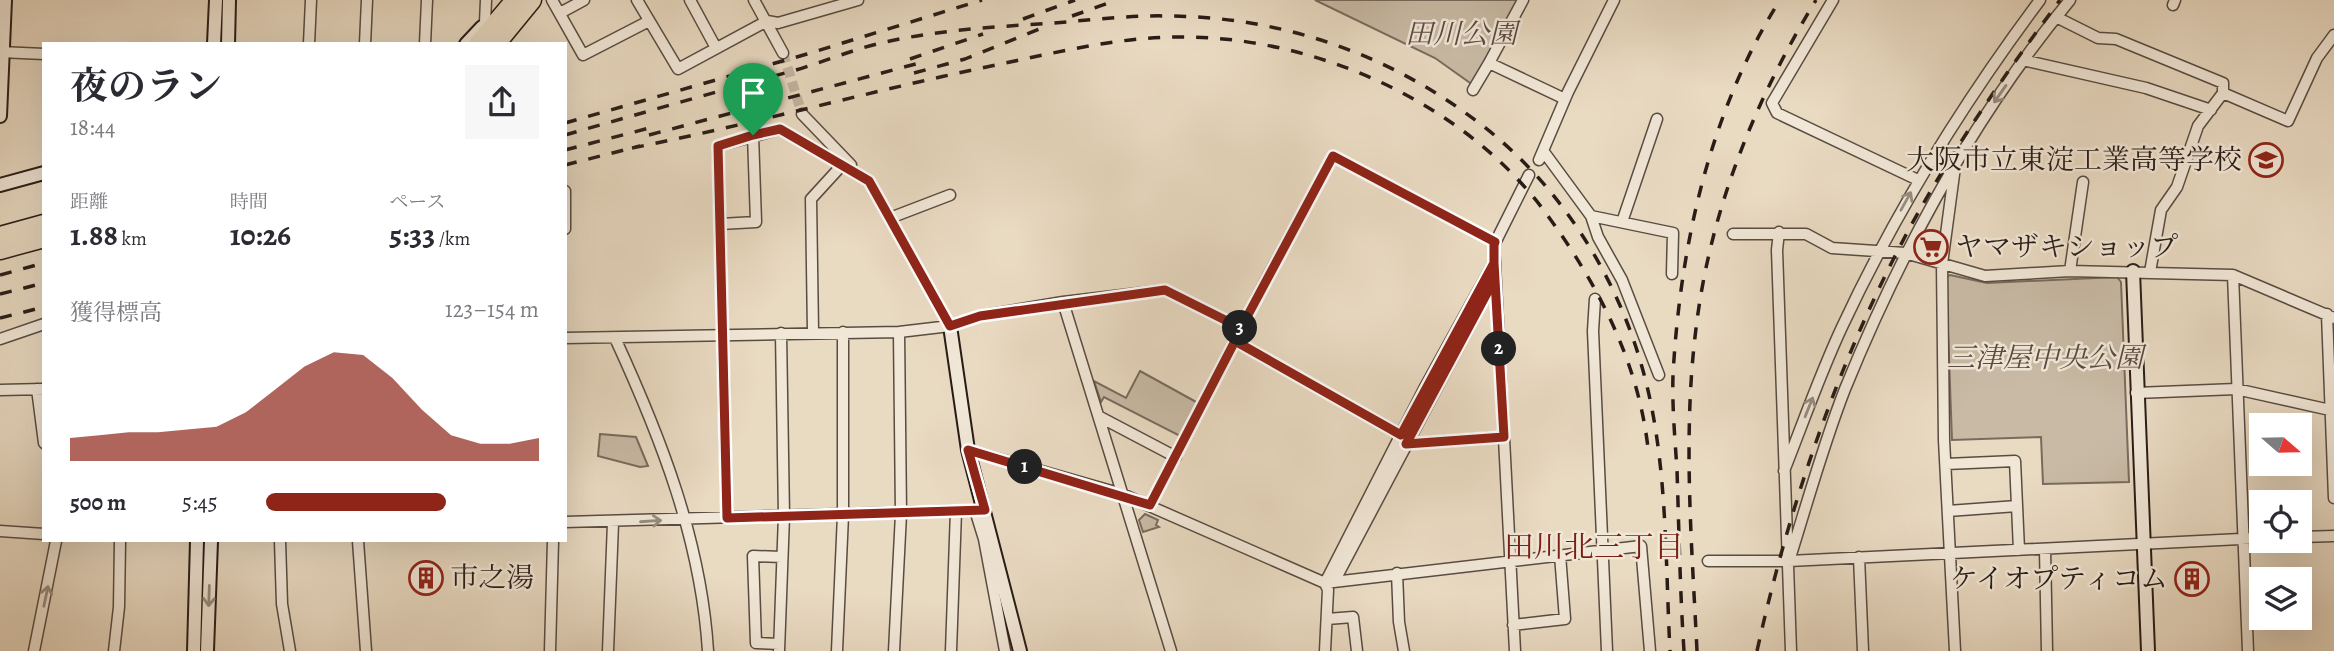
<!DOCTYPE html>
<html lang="ja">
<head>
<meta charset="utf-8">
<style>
	body { margin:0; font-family:Alegreya,"Noto Serif JP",serif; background:#f7f7f7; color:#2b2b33; height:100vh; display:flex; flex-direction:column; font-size:26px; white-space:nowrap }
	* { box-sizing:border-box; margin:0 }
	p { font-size:23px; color:#7c7c81 }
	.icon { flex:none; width:38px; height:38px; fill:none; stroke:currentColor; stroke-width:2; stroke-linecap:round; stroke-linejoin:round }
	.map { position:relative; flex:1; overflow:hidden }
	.details { position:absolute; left:42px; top:42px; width:525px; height:500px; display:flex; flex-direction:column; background:#fff; border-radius:0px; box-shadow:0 7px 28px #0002 }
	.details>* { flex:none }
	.needle { width:46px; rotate:110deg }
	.controls { position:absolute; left:2249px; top:413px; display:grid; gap:14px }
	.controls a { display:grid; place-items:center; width:63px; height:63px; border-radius:0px; background:#fff; box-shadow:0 7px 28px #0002; font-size:35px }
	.pin { position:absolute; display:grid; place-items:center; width:60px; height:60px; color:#fff; margin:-72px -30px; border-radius:50% 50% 50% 0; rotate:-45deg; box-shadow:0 0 7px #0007 }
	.pin .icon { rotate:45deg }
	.km { position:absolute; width:35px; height:35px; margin:-18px; border-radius:50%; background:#222; color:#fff; font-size:19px; line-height:35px; text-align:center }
	.round { display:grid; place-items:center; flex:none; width:74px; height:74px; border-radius:0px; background:#f7f7f7 }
	.overview { display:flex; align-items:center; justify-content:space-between; height:119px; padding:0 28px }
	h1 { font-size:38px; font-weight:700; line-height:52px }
	.stats { display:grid; grid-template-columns:repeat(3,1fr); gap:10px; height:119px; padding:7px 28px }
	.stats div { display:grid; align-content:center }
	.stats b { font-size:30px; font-weight:700 }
	.stats small { font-size:19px; font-weight:400 }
	.stats p { font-size:19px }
	.chart { height:196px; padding:14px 28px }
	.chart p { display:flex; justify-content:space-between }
	.chart svg { width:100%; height:126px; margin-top:7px; fill:#8f2418; opacity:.7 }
	ul { padding:0 28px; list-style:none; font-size:23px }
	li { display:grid; grid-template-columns:112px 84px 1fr; align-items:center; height:52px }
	li i { height:18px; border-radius:9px; background:#8f2418 }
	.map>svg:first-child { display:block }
</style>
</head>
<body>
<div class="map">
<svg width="2334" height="651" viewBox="0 0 2334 651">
	<rect width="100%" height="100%" fill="#e9dac2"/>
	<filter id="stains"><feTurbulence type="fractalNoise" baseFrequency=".00286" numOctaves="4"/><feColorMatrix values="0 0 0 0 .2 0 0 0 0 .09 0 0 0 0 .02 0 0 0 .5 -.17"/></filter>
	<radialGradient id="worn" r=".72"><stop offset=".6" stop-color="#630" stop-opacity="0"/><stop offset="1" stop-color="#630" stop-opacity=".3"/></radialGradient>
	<path fill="#c8baa5" stroke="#786b5e" stroke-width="2" d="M1315 0H1520L1473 85 1435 58Z
		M1950 275 1987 283 2117 277 2121 282 2129 482 2043 484 2041 437 1952 440 1946 277Z
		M1140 371 1198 403 1180 436 1104 397 1101 402 1094 381 1126 398Z
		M600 434 636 437 648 466 640 467 598 456Z
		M1145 514 1158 520 1156 525 1159 527 1143 532 1139 520Z"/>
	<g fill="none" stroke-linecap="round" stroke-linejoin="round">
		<path stroke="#c2b4a0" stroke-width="10" stroke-dasharray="10 5" stroke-linecap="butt" d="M783 53 802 114"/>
		<g stroke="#584c42" stroke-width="13">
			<path id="street" d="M552 0 583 55 649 21
				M637 0 678 69 767 21 778 23 858 0
				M690 0 716 48
				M754 0 783 53
				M1833 0 1772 103 1777 113 1918 180
				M2173 5 2175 0
				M560 13 584 0
				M2056 17 2098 38 2116 39 2223 83V93
				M485 23 486 0
				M309 44 311 0
				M365 44 367 0
				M425 44 427 0
				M0 52 44 54
				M2023 60 2146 88 2211 110
				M1489 63 1523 0
				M1473 90 1489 63 1565 99
				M802 114 851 165
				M1544 152 1591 216 1673 233 1672 274
				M1539 160 1568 92 1614 0
				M565 191V229
				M1591 216 1598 237 1622 280 1659 375
				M890 218 950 195
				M1622 222 1657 119
				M720 224 756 222 753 135
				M1779 232 1777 250 1791 651
				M1733 234H1806L1832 248 1905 253 1985 276 2070 271 2233 275 2334 318
				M2070 271 2083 182
				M2150 272 2161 210 2177 187 2198 126 2223 93 2288 121 2317 58 2334 35
				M2233 275 2248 651
				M1595 299 1593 331 1607 651
				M1063 302 1171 651
				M2327 314 2334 498
				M813 332 811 199 843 164
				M565 338 899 332 950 326 980 316 1063 302 1165 290 1241 328
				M615 338C661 438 701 540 708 651
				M0 339 44 324
				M1235 341 1401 435
				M37 389 44 443
				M0 390 44 389
				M2136 393 2236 389 2330 410
				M1100 417 1176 457
				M1406 444 1504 437
				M968 450 1122 494 1325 583 1641 546 1650 651
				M1946 464 2015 461 2019 550
				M1784 471C1803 423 1820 374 1842 327 1896 211 1963 103 2040 0
				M1150 505 1265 282 1333 156 1495 242
				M975 510 984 539 1005 651
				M1948 511 2017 506
				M727 518 718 146 780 129 869 181 950 326
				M565 522 985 510
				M0 531 44 534
				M2300 537 2334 536
				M280 541 282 604 290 651
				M358 541 366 651
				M2045 549 2047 651
				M1859 557 1863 651
				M1708 561H1789L2261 538
				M1789 561C1807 504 1823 445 1845 389 1902 249 1973 117 2070 0
				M1397 573 1399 622 1404 651
				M1334 582 1494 280
				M1327 619 1353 617 1357 651
				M1513 625 1565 619 1560 555
				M779 644 756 643 753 556 782 557
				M34 651 56 541
				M114 651 119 607 120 541
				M550 651 553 541
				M608 651 613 523
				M779 651 784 516 781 333
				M837 651 843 515V332
				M894 651 901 514 899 332
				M951 651 956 511
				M1325 651 1328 590 1325 583 1424 389 1492 266
				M1515 651 1494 245 1529 175
				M1955 651 1944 440 1942 264 1955 167"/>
		</g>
		<g stroke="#281c17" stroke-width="16">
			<path id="secondary" d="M214 44 216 0
				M228 44 229 0
				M466 44 482 27
				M0 116 5 0
				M0 185 44 173
				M2133 271 2148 651
				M950 326 968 450 1020 651
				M194 651 197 541
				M207 651 211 541"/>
		</g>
		<g stroke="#281c17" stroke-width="21">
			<path id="highway" d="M478 44 515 0
				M496 44 532 0
				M0 236 44 224
				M0 250 44 238"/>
		</g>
		<use href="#street" stroke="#f1e7d7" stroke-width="10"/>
		<use href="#secondary" stroke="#f1e7d7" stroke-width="12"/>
		<use href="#highway" stroke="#e9dac2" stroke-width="18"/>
		<path stroke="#281c17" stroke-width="3.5" stroke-dasharray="12 12" stroke-linecap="butt" d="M1072 16 1117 0
			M1023 19 1075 0
			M910 59 983 34
			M914 73 965 59 1042 28
			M565 123 807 54 982 0
			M565 135C642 113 719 91 796 70 823 62 849 51 877 44 934 30 994 27 1053 23 1091 20 1130 15 1169 16 1284 17 1392 55 1483 126 1559 185 1616 274 1642 367 1668 458 1665 557 1670 651
			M649 135 923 62
			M632 148C754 124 874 90 996 65 1059 52 1121 36 1186 37 1321 38 1469 106 1548 216 1598 285 1638 361 1648 448
			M565 150 657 126
			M565 165 640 146
			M0 275 44 263
			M0 294 44 283
			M0 318 44 307
			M1684 651C1680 591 1679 531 1677 470 1675 439 1672 406 1673 375 1680 246 1710 110 1780 0
			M1697 651C1692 547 1683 441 1695 337 1708 216 1753 103 1816 0
			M1757 651C1789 506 1838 362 1908 231 1952 150 2005 74 2060 0"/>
	</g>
	<defs><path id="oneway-shaft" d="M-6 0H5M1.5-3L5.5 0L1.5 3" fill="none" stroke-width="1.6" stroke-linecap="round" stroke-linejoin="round" transform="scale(1.75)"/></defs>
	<g stroke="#978c81">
		<use href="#oneway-shaft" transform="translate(2000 94) rotate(125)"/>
		<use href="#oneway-shaft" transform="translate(1906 201) rotate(-61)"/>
		<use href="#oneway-shaft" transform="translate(1809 407) rotate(-68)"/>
		<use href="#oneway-shaft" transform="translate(651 521) rotate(-4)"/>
		<use href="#oneway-shaft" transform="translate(46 596) rotate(-78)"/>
		<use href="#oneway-shaft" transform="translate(209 596) rotate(92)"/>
	</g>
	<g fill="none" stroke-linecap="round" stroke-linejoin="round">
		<g stroke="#fff" stroke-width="14">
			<path id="route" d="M753 135 718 146 727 518 985 510 968 450 1150 505 1235 341 1401 435 1494 263 1504 437 1406 444 1494 280V245L1495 242 1333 156 1241 328 1165 290 980 316 950 326 869 181 780 129 753 135"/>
		</g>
		<use href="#route" stroke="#8f2418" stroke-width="9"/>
	</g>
	<defs>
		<g id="school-ring" transform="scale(1.75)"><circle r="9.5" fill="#f1e7d7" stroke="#8f2418" stroke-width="1.5"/><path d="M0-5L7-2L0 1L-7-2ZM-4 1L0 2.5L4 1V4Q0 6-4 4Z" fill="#8f2418"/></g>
		<g id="supermarket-ring" transform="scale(1.75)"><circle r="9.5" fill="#f1e7d7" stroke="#8f2418" stroke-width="1.5"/><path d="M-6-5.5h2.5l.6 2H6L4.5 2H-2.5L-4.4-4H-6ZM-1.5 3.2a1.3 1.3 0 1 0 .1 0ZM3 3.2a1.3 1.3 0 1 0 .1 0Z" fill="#8f2418"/></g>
		<g id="building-ring" transform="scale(1.75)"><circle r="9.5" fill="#f1e7d7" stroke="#8f2418" stroke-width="1.5"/><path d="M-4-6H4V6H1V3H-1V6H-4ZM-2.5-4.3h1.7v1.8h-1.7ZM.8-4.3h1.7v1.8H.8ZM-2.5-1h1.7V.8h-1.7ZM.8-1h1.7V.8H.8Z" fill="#8f2418"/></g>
	</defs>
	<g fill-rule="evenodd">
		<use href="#school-ring" x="2266" y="160"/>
		<use href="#supermarket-ring" x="1931" y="247"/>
		<use href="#building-ring" x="426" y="578"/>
		<use href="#building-ring" x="2192" y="579"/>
	</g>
	<g text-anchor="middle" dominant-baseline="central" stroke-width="5" stroke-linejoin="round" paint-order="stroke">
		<g font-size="28" font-style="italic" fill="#584b42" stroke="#f1e7d7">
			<text x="1461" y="34">田川公園</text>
			<text x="2045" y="358">三津屋中央公園</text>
		</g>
		<g font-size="28" fill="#281c17" stroke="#f1e7d7" text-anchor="end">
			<text x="2242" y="160">大阪市立東淀工業高等学校</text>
			<text x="1955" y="247" text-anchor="start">ヤマザキショップ</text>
			<text x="450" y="578" text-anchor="start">市之湯</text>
			<text x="2168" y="579">ケイオプティコム</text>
		</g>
		<g font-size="30" fill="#7a1f14" stroke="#f1e7d7">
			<text x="1594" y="547">田川北三丁目</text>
		</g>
	</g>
	<rect width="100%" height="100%" filter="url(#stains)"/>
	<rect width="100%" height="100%" fill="url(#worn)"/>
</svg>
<div class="controls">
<a><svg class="needle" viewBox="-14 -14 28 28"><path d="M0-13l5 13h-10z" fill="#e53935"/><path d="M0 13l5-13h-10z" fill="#7c7c81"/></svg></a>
<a><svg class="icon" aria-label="locate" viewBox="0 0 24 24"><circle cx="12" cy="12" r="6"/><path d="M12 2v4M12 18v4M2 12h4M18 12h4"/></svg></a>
<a><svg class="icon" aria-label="layers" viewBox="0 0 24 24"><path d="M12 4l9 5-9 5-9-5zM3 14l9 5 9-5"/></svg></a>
</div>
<div class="pin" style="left:753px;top:135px;background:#1e9e55"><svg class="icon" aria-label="arrive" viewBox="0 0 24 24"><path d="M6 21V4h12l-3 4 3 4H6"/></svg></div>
<b class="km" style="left:1025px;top:467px">1</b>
<b class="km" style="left:1499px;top:349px">2</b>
<b class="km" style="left:1240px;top:328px">3</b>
<section class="details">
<div class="overview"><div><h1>夜のラン</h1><p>18:44</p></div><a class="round"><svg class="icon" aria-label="share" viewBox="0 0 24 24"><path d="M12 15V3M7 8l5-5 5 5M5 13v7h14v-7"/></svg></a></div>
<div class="stats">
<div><p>距離</p><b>1.88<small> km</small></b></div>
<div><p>時間</p><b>10:26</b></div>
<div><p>ペース</p><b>5:33<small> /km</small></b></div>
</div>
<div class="chart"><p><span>獲得標高</span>123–154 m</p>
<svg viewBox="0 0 160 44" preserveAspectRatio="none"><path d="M0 44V36L10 35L20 34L30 34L40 33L50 32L60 27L70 19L80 11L90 6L100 7L110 15L120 26L130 35L140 38L150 38L160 36V44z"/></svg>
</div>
<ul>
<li><b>500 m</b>5:45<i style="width:66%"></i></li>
</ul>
</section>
</div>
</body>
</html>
